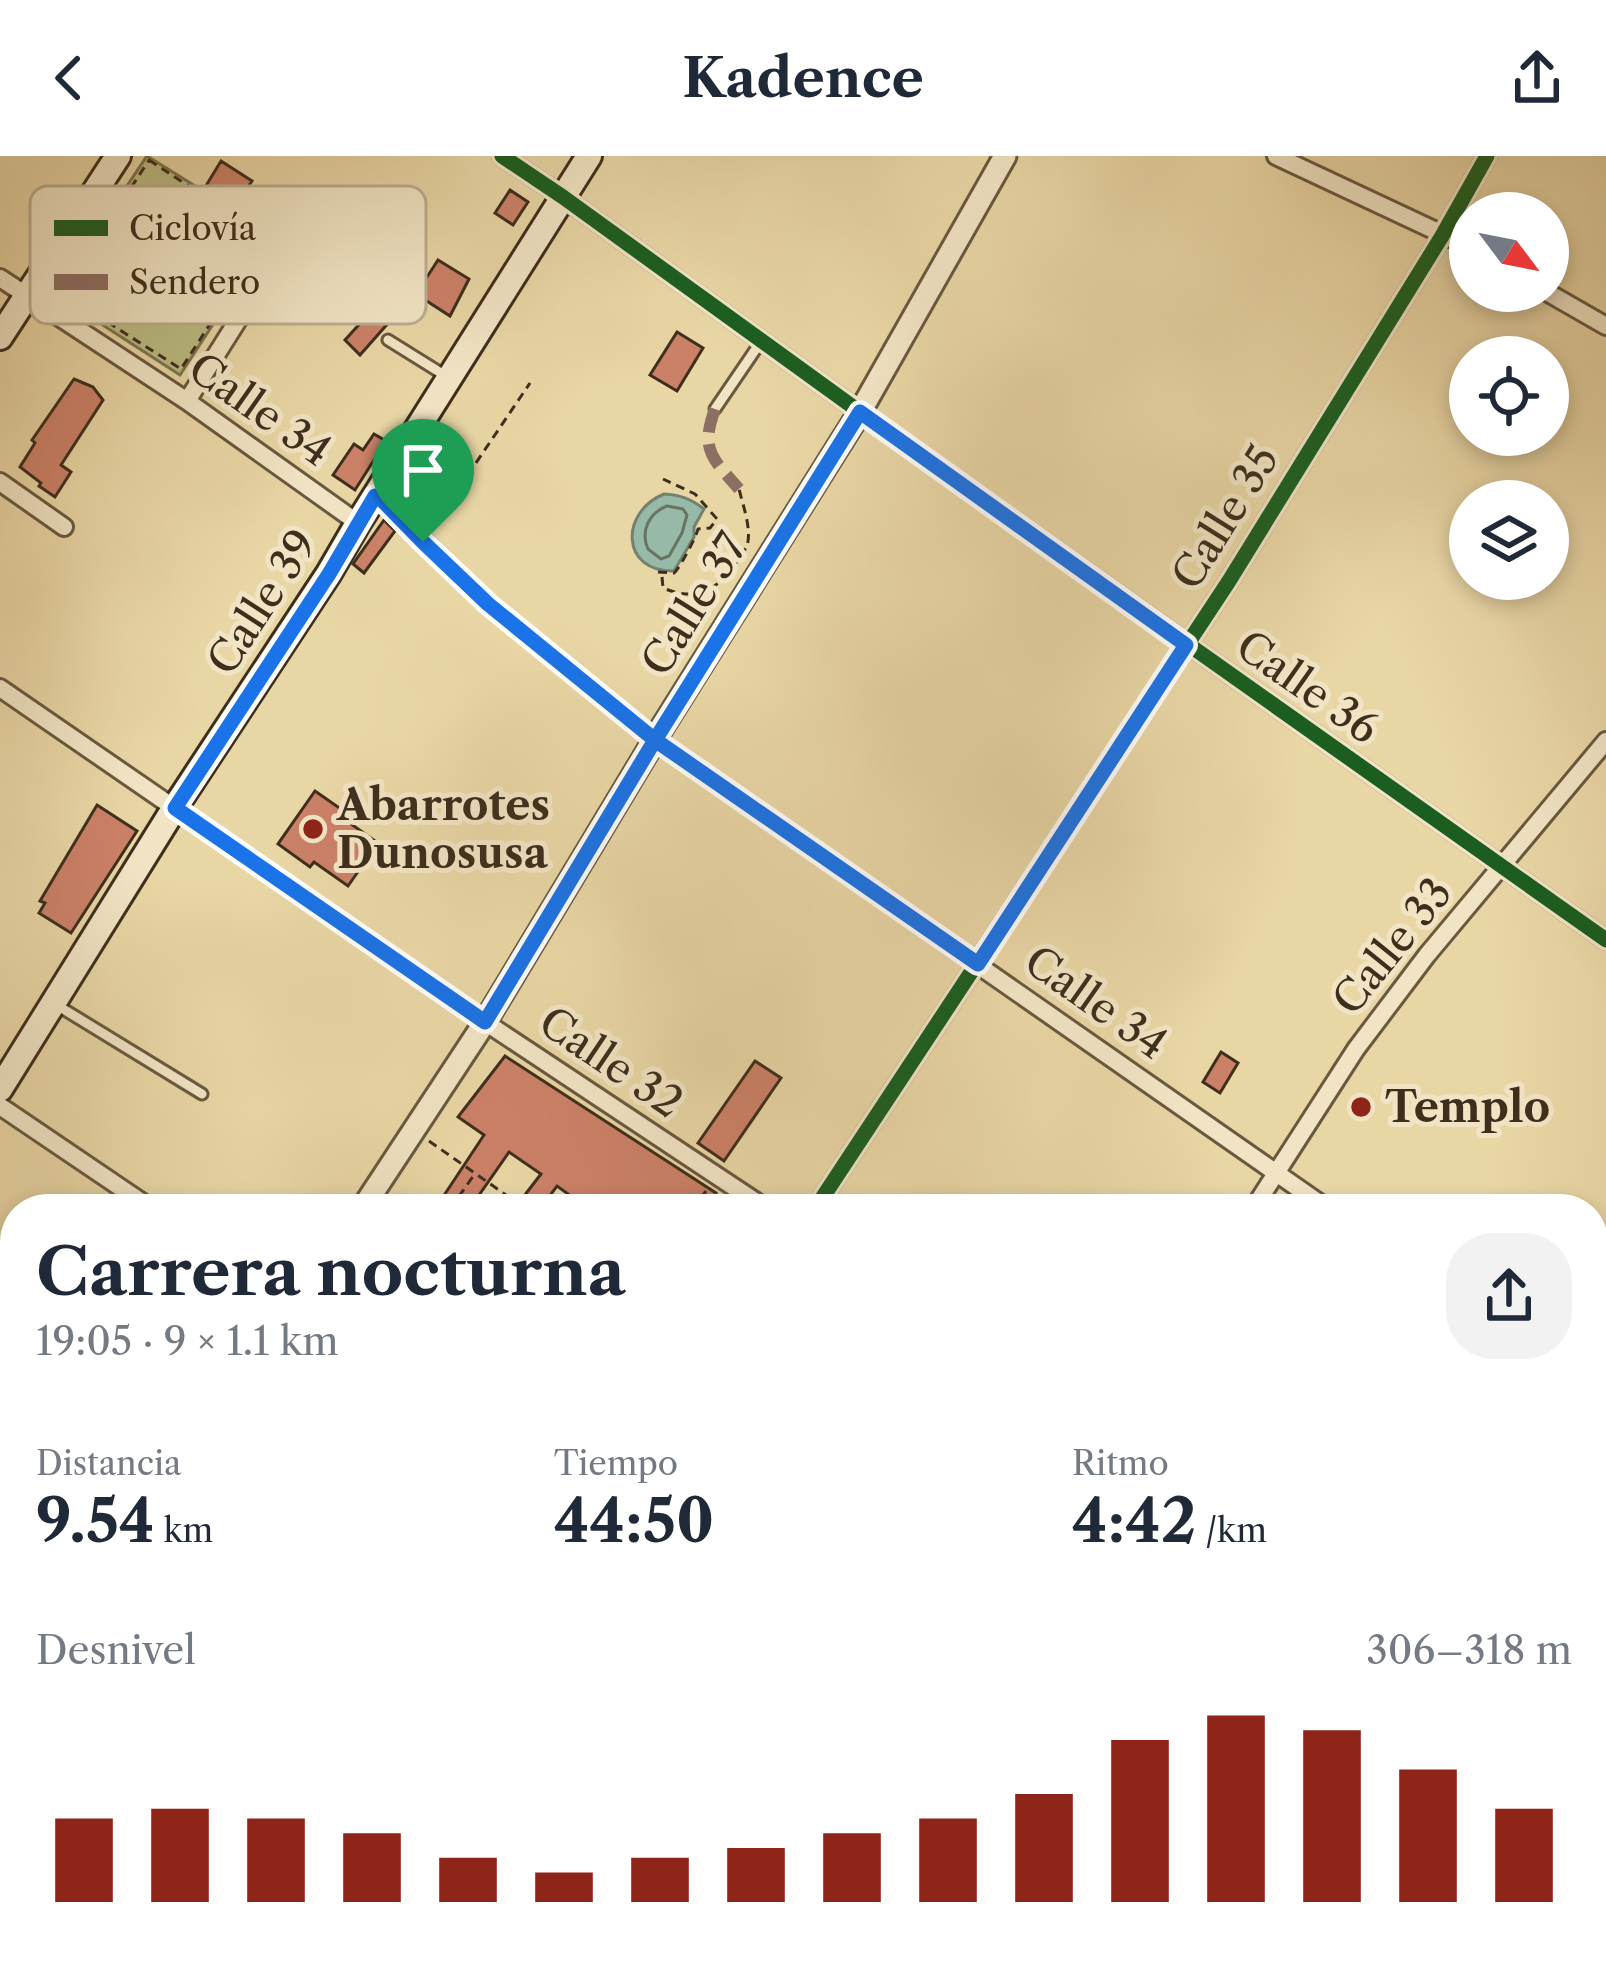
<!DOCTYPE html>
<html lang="es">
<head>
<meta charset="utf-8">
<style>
	body { margin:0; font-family:"Libre Caslon Text",serif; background:#f2f2f3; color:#1f2937; height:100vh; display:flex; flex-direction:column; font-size:45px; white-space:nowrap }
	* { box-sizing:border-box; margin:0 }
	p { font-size:39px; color:#747a83 }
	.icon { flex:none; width:66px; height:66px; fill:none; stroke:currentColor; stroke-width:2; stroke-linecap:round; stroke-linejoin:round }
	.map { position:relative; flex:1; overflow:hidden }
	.drawer { position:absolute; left:0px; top:1038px; width:1608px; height:771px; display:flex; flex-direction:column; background:#fff; border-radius:48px 48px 0 0; box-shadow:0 6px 18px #0003 }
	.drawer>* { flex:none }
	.needle { width:78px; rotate:122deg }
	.fabs { position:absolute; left:1449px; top:36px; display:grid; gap:24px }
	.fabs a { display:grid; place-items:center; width:120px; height:120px; border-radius:50%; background:#fff; box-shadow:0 6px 18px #0003; font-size:60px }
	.pin { position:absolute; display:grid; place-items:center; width:102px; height:102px; color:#fff; margin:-123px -51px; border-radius:50% 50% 50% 0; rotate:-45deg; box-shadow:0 0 12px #0007 }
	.pin .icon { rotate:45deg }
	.round { display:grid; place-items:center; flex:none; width:126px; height:126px; border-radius:48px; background:#f2f2f3 }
	.overview { display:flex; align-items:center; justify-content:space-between; height:204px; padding:0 36px }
	h1 { font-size:66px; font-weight:700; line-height:90px }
	.metrics { display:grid; grid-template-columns:repeat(3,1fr); gap:18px; height:204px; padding:12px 36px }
	.metrics div { display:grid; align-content:center }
	.metrics b { font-size:60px; font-weight:700 }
	.metrics small { font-size:33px; font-weight:400 }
	.metrics p { font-size:33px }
	.chart { height:336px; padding:24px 36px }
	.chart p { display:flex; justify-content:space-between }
	.chart svg { width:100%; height:216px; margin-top:12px; stroke:#8f2418; stroke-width:6 }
	header { display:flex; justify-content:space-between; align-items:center; height:156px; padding:0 36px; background:#fff; font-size:54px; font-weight:700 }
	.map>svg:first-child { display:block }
</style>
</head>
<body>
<header><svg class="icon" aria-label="back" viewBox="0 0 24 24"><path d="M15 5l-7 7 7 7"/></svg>Kadence<svg class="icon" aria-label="share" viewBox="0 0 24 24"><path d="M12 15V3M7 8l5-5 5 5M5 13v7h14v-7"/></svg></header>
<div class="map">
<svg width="1606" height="1808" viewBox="0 0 1606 1808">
	<rect width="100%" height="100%" fill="#e9d6a5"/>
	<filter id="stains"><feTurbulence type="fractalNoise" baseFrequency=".00167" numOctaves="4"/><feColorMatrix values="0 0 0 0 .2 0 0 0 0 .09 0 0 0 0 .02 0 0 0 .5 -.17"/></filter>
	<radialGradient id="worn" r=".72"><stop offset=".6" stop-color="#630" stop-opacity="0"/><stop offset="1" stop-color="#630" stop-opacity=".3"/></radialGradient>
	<path fill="#bbbc83" stroke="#7c7650" stroke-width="3" d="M147 0 272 78 180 219 47 133 98 53 108 58Z
		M4 1650 15 1658V1794H312L303 1808H0V1656Z
		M752 1794H931L934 1808H753Z
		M975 1794H1163L1146 1808H978Z"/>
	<path fill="#97b9a8" stroke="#738270" stroke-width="3" d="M664 338C681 339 691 343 704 353L694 371V381L674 415C620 416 620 356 664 338Z"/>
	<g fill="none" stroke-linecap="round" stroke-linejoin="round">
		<path stroke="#6a7462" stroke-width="3" d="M667 350 683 353 687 359 682 377 669 400 661 403 648 393C640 375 649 357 667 350Z"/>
	</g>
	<path fill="#cb8168" stroke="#3e2f1d" stroke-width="3" d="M221 5 252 25 234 52 204 33Z
		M510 34 528 46 513 69 495 57Z
		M438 104 469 123 450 160 416 138Z
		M375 151 390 165 360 199 345 184Z
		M677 176 703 192 677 235 650 219Z
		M74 223 93 231 103 244 61 309 71 316 55 341 39 330 41 327 20 311 35 287 32 284Z
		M374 278 386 285 355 334 333 319 354 288 363 294Z
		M384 364 395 375 364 417 353 408Z
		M315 635 348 658 344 663 378 687 348 730 314 706 310 711 278 688Z
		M97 649 137 675 71 777 39 757 45 747 40 745Z
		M1221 896 1238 907 1220 937 1203 926Z
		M505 900 716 1037 706 1053H589L557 1030 540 1053H514L541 1018 509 996 477 1042 493 1053H435L484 979 458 961Z
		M755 905 781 922 724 1005 698 987Z
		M0 1292 15 1302V1370L0 1360Z"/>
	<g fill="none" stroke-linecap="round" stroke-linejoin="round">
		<g stroke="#69593f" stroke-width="15">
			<path id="service" d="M388 184 449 222
				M715 253 762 184
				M55 848 202 938"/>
		</g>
		<g stroke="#69593f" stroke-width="22">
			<path id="minor" d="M502 0 563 41 860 256 1606 784
				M1276 0 1470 91
				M0 122 187 245 358 367
				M1545 135 1606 170
				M187 245 255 137
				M0 326 64 371
				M375 340 381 343 488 448 655 584 1328 1053
				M0 532 485 866 767 1053
				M0 950 152 1053
				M815 1053 1229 425 1442 80 1487 0
				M1253 1053 1356 893 1427 799 1606 585
				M1593 1221 1606 1203
				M1593 1251 1606 1260
				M0 1426 15 1437
				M1593 1712 1606 1725
				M749 1794 751 1808
				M960 1794 963 1808
				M321 1808 330 1794
				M579 1808 605 1794
				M1167 1808 1183 1794"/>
		</g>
		<g stroke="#69593f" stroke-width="27">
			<path id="tertiary" d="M362 1053 485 866 663 570 860 256 1005 0
				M0 1619 15 1598"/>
		</g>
		<g stroke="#3e2f1d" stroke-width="30">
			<path id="secondary" d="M0 181 118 0
				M0 933 175 651 329 417 358 367 589 0"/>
		</g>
		<path stroke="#3e2f1d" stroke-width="3" stroke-dasharray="9 6" stroke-linecap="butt" d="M149 4 266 81 181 213 54 132 99 61 108 67Z
			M84 89 141 123
			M183 135 216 154
			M112 167 141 123 149 128 157 120 167 118 177 124 182 133 179 144 168 152 155 150 148 140 149 128
			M434 369 530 227
			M658 416 674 417C680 412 696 381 698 373L710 372 717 363 695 338 663 323
			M662 421 663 432C697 446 716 435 736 407 737 405 746 392 747 390 752 373 743 350 739 333
			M429 985 526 1053
			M461 1041 478 1053
			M450 1053 474 1019
			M693 1053 706 1035"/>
		<use href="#service" stroke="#f1e4c4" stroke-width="9"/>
		<use href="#minor" stroke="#f1e4c4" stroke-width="16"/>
		<use href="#tertiary" stroke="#f1e4c4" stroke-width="21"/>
		<use href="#secondary" stroke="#f1e4c4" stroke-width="24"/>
		<path stroke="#8d6e63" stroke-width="12" stroke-dasharray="24 12" stroke-linecap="butt" d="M715 253C700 294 712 302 739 333"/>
		<g stroke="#f1e4c4" stroke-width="22">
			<path id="cycleway" d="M502 0 563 41 860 256 1606 784
				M815 1053 1229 425 1442 80 1487 0"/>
		</g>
		<use href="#cycleway" stroke="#1b5e20" stroke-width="15"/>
	</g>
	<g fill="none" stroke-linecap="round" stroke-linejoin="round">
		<g stroke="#fff" stroke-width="24">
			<path id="route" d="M423 386 382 344 375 340 329 418 175 652 485 866 655 584 978 808 1186 489 860 256 655 584 488 448 423 386"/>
		</g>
		<use href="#route" stroke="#1a73e8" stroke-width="15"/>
	</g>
	<g fill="#8f2418" stroke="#f1e4c4" stroke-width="4.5">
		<circle cx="313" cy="673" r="12"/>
		<circle cx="1361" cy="951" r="12"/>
	</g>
	<g text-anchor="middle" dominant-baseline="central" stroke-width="10" stroke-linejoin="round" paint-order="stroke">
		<g font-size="42" fill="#3e2f1d" stroke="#f1e4c4">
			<text transform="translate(260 253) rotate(35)">Calle 34</text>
			<text transform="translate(1225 361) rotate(-58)">Calle 35</text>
			<text transform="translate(262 446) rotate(-57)">Calle 39</text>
			<text transform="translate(694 448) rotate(-58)">Calle 37</text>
			<text transform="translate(1308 531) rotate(35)">Calle 36</text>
			<text transform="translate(1392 790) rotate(-51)">Calle 33</text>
			<text transform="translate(1096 846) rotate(35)">Calle 34</text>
			<text transform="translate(611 906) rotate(34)">Calle 32</text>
		</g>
		<g font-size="42" font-weight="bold" fill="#3e2f1d" stroke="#f1e4c4" text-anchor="start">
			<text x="337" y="649">Abarrotes<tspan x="337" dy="48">Dunosusa</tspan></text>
			<text x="1385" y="951">Templo</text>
		</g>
	</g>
	<rect x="30" y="30" width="396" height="138" rx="18" fill="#f1e4c4" stroke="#bbae92" stroke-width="3"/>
	<rect x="54" y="64" width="54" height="16" fill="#1b5e20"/>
	<rect x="54" y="118" width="54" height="16" fill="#8d6e63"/>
	<g font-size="33" fill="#3e2f1d">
		<text x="129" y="84">Ciclovía</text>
		<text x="129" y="138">Sendero</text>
	</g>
	<rect width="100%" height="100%" filter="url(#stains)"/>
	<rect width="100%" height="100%" fill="url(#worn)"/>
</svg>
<div class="fabs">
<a><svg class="needle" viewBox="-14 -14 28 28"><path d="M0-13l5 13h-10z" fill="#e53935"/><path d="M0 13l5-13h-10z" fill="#747a83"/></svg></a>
<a><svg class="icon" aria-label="locate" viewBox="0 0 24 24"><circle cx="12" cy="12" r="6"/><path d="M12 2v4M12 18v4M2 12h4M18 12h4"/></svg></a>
<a><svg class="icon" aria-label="layers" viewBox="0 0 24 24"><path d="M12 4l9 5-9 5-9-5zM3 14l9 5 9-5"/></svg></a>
</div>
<div class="pin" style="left:423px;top:386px;background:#1e9e55"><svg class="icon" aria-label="arrive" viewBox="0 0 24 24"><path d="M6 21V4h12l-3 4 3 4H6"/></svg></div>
<section class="drawer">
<div class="overview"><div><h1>Carrera nocturna</h1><p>19:05 · 9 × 1.1 km</p></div><a class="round"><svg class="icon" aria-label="share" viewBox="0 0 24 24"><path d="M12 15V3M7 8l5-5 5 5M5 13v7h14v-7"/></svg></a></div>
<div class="metrics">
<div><p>Distancia</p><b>9.54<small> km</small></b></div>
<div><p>Tiempo</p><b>44:50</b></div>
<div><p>Ritmo</p><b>4:42<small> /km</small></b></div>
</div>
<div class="chart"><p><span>Desnivel</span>306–318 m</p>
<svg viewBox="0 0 160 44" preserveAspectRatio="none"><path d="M5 44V27M15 44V25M25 44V27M35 44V30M45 44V35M55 44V38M65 44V35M75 44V33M85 44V30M95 44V27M105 44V22M115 44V11M125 44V6M135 44V9M145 44V17M155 44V25"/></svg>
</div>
</section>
</div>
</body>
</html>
